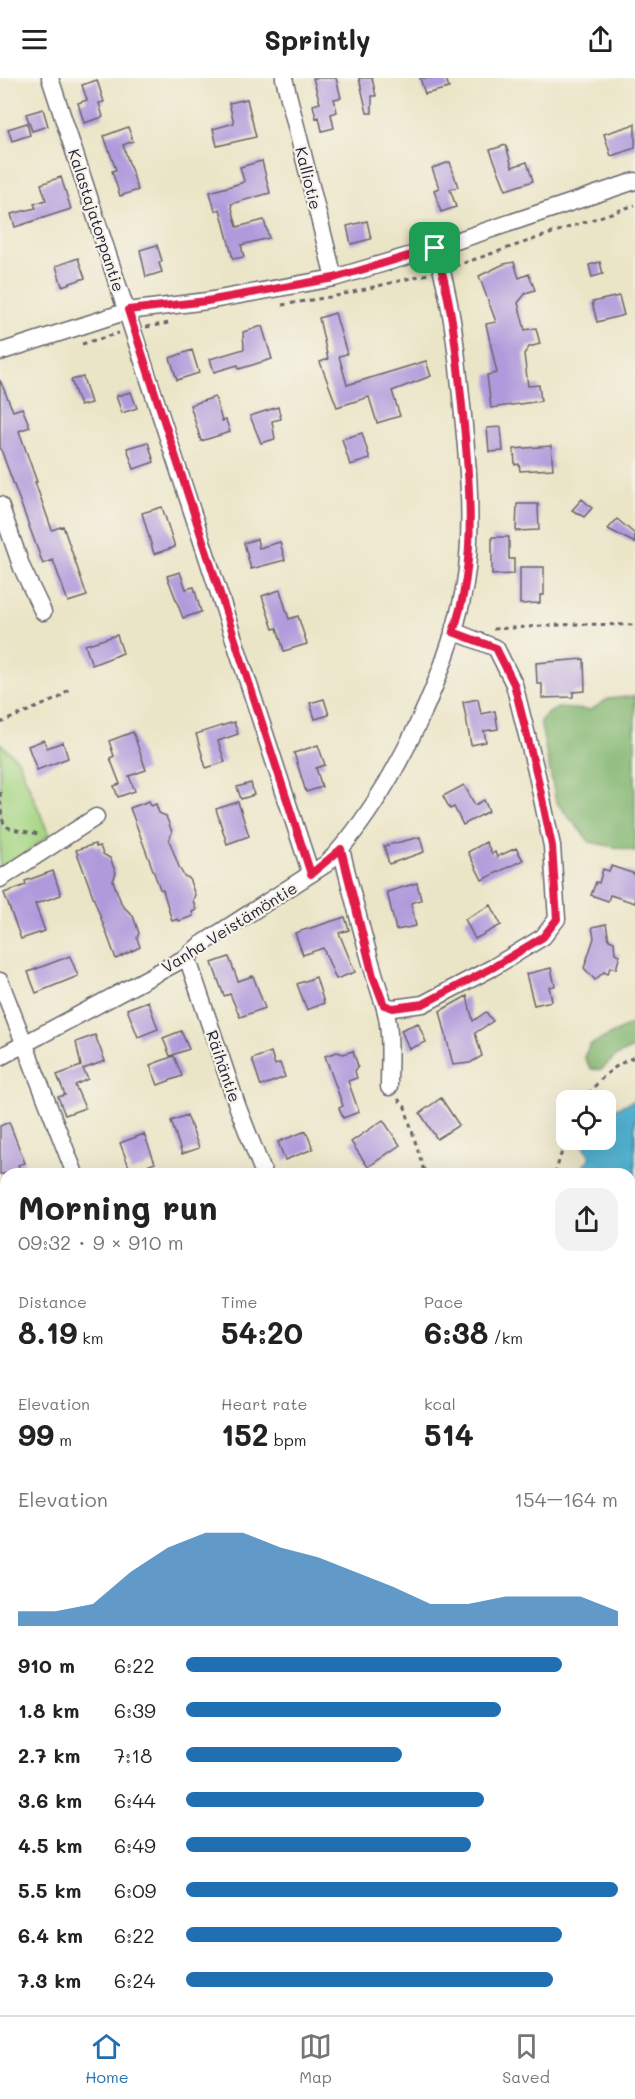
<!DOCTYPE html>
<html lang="en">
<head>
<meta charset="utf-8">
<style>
	body { margin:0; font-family:Mali,sans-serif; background:#f2f2f2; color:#222; height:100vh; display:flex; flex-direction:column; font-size:22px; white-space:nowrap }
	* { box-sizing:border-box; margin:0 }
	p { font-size:20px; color:#767676 }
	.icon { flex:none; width:33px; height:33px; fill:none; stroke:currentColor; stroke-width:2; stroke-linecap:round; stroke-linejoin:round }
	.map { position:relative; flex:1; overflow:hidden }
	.details { position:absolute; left:0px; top:1090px; width:636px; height:848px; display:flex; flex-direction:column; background:#fff; border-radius:18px 18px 0 0; box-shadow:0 6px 24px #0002 }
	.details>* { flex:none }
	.buttons { position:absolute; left:556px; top:1012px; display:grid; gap:12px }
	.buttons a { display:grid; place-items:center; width:60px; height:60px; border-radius:12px; background:#fff; box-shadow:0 6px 24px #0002; font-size:30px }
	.pin { position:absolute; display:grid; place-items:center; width:51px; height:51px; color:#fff; margin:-26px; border-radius:12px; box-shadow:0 3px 9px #0006 }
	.round { display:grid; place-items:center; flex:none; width:63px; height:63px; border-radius:18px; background:#f2f2f2 }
	.summary { display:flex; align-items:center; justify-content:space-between; height:102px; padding:0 18px }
	h1 { font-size:33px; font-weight:700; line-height:45px }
	.metrics { display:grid; grid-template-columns:repeat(3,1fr); gap:9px; height:102px; padding:6px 18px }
	.metrics div { display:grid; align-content:center }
	.metrics b { font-size:30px; font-weight:700 }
	.metrics small { font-size:16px; font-weight:400 }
	.metrics p { font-size:16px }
	.chart { height:168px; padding:12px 18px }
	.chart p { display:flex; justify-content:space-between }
	.chart svg { width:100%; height:108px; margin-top:6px; fill:#1f6fb2; opacity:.7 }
	ul { padding:0 18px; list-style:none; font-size:20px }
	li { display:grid; grid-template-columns:96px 72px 1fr; align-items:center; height:45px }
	li i { height:15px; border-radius:8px; background:#1f6fb2 }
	header { display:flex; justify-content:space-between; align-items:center; height:78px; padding:0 18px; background:#fff; font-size:27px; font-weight:700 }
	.tabs { display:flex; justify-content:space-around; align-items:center; height:84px; border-top:2px solid #e0e0e0; background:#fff; font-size:16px; color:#767676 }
	.tabs a { display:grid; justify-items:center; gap:3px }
	.tabs .on { color:#1f6fb2 }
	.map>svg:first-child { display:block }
</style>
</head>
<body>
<header><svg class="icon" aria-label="menu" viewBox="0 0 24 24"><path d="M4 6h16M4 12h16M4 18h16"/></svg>Sprintly<svg class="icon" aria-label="share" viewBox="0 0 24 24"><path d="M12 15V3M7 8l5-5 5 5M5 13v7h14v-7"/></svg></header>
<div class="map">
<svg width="635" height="1937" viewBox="0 0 635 1937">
	<rect width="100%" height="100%" fill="#f7f3e8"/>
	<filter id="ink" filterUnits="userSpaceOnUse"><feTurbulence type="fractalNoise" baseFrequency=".0167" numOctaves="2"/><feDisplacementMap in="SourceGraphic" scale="12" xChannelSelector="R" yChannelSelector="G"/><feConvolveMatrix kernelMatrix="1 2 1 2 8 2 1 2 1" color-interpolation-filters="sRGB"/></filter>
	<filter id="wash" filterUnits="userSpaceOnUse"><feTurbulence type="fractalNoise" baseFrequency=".008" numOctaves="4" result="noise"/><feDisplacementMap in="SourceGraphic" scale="24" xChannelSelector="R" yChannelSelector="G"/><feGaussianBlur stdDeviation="1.35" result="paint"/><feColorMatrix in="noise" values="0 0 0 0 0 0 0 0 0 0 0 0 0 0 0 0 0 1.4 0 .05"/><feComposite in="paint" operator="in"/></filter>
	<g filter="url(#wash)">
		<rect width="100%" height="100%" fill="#ebe5c7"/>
		<path fill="#a6d684" stroke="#647c60" stroke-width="1.5" d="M0 665 18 682 49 757 0 795Z
			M630 1613 635 1615V1937H406L410 1932H630Z"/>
		<path fill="#84b772" stroke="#536c56" stroke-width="1.5" d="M635 618V773L590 764 556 724 540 643 548 635 558 630 591 632 608 621Z
			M635 944V969L616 978 601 992 591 991 584 979 590 967Z
			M0 1643 6 1645V1745L0 1738Z"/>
		<path fill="#50b0cf" stroke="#396985" stroke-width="1.5" d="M635 1022V1303L630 1301V1096H584V1087L590 1079 581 1062H606V1034Z
			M635 1311V1615L630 1613V1320Z
			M268 1932H410L406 1937H260Z"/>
		<g id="blocks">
			<path fill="#b09adc" d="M313 0H336L341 20 334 21 337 34 331 36 334 50 322 53 319 39 316 40 313 27 320 25Z
				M359 0H372L376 18H372V35H367Z
				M420 0H446L449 10 425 16Z
				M97 2 104 24 99 25 103 39 84 45 78 25 87 22 82 7Z
				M247 21 256 59 217 68 213 51 234 45 229 25Z
				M43 31 48 48 32 53 26 36Z
				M27 45 30 57 12 63 8 51Z
				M635 46V70L611 78 604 56Z
				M128 49 133 63 123 67 138 112 120 118 112 93 116 92 104 58Z
				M506 67 512 89 527 84 533 103 506 112 490 72Z
				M262 83 270 115 231 126 237 149 264 142 269 160 241 167 244 179 233 181 220 131 215 133 210 114 241 105 244 103 240 89Z
				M450 84 458 109 450 111 456 129 441 134 434 112 439 110 432 90Z
				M61 99 71 131 15 149 11 136 36 130 34 126 46 122 41 106Z
				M367 143 371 161 351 166 347 148Z
				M157 167 162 183 159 185 162 194 146 199 140 172Z
				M78 180 85 200 62 208 56 188Z
				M514 184 519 200 529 196 535 212 526 215 518 225 525 252 536 250 540 266 529 269 524 276 528 308 539 307 541 323 491 330 487 297 497 295 486 246 496 244 479 198 504 186Z
				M600 184 603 196 592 199 589 187Z
				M619 218 624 237 597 244 592 224Z
				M335 235 347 276 339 278 347 307 426 283 431 298 392 313 400 338 377 345 369 319 337 329 320 284 328 281 319 240Z
				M262 248 272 281 239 291 238 287 214 294 210 281 244 271 243 254Z
				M192 272 199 295 177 302 170 280Z
				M83 299 91 325 80 328 71 302Z
				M0 302 13 333 22 330 30 349 19 353 37 404H35L52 452 63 448 87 518 68 524 53 482 43 486 0 369Z
				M131 314 137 330 122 335 116 318Z
				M215 319 222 343 226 342 230 354 201 363 190 327Z
				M278 329 281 341 272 343 275 361 261 365 250 338Z
				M501 349 503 373 489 374 487 350Z
				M362 355 370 381 350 387 342 361Z
				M148 364 154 384 134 391 127 370Z
				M551 368 553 391 520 393 519 386 515 387 514 371Z
				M582 421 592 430 584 439 572 432Z
				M517 426H538L539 452 516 453Z
				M162 429 175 469 154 476 142 435Z
				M617 441 635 456V465L608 451Z
				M492 459H509V481H514V496L492 497Z
				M257 461 259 470 280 464 285 482 251 491 244 465Z
				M520 489H544V517H540V525L520 526Z
				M180 494 186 511 194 509 201 534 183 540 167 498Z
				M280 512 289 541 298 538 307 566 284 573 277 550 273 551 262 518Z
				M117 557 123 575 92 587 85 567Z
				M584 581 585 613 573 614V619L542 620V606H537L536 585Z
				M324 621 329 637 315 641 310 625Z
				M478 621 481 636 495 633 498 651 484 653 486 664 471 667 463 624Z
				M234 644 238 656 218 663 225 684 206 690 196 656Z
				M133 654 146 692 129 698 135 713 118 719 114 708 120 706 110 680 114 678 109 663Z
				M44 662 47 670 63 664 68 680 37 692 28 668Z
				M318 667 325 687 316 690 322 709 306 714 294 675Z
				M251 705 254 717 241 721 237 709Z
				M464 707 475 727 484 722 489 733 463 747 454 729 450 731 443 718Z
				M149 723 151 728 156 726 159 735 166 738 172 754 169 762 179 789 184 798 189 800 195 817 193 822 196 832 192 834 193 838 179 843 178 841 172 843 163 812 160 811 130 730Z
				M238 724 249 758 227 766 216 731Z
				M420 759 424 774 389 786 384 768Z
				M486 764 492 776 495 774 497 779 516 770 523 782 482 802 468 774Z
				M95 766 96 769 100 768 103 776 110 780 116 795 113 803 122 827 133 838 139 855 137 860 140 869 116 881 76 772Z
				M611 788 635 796V825L610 817 608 823 591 817 596 804 599 805 603 791 609 793Z
				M53 793 61 817 35 826 45 853 21 861 4 815 26 807 25 803Z
				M417 805 421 822 411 825 416 848 396 852 387 814Z
				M491 827 501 847 475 861 465 841Z
				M345 839 349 852 339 855 355 894 336 901 323 870 303 877 295 855Z
				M606 846 609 862 614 864 615 875 620 877 616 891 610 889 608 896 604 894 595 902 584 890 594 860 592 849Z
				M70 878 78 898 36 915 28 894Z
				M229 879 238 903 253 898 265 930 240 939 230 916 224 918 212 885Z
				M551 890 555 908 549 909 552 923 534 927 526 896Z
				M316 899 324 925 307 932 297 906Z
				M467 918 473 943 486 934 493 943 475 955 482 978 470 985 453 987 440 933Z
				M148 923 158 951 138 959 127 931Z
				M418 945 426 964 409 971 401 952Z
				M181 953 189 971 170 978 163 960Z
				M95 957 105 983 83 991 88 1001 75 1007 85 1030 65 1037 58 1019 65 1017 57 997 81 988 76 964Z
				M353 973 358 988 355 993 357 1000 348 1003 359 1034 343 1040 339 1030 343 1028 325 978 337 974 343 976Z
				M271 974 275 987 280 985 285 999 261 1008 252 981Z
				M174 978 182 998 158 1007 150 987Z
				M441 1020 459 1047 437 1061 420 1035Z
				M187 1037 199 1070 182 1076 171 1043Z
				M383 1042 400 1067 368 1089 351 1064Z
				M9 1044 25 1085 18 1087 22 1096H0V1048Z
				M306 1053 313 1071 285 1082 278 1064Z
				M144 1056 155 1085 131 1094 120 1065Z"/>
		</g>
	</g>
	<g filter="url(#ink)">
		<use href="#blocks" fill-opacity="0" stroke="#68666c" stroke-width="1.5"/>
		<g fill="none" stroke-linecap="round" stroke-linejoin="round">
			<g stroke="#68666c" stroke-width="19">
				<path id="minor" d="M50 0 311 796
					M284 0 334 200
					M0 274 128 233 207 223 334 200 435 170 635 103
					M0 427 22 490 43 534
					M341 771C354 824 367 876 384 927 392 952 389 983 389 1009
					M0 801 96 739
					M187 879 238 1030 264 1096
					M0 903 75 1096
					M384 927 393 930 423 926 492 890 543 859 557 841 552 768 537 697 514 606 496 570 453 553
					M0 979 187 879 199 868 326 786C389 725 458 578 467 491 473 433 467 375 461 318 456 268 451 218 435 170"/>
			</g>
			<path stroke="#68666c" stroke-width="3" stroke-dasharray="4.5 4.5" stroke-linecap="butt" d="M455 188 635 127
				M282 227 336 218 428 196
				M146 249 169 245
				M82 266 119 255
				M493 551 578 546 635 547
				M0 645 59 620 70 610
				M0 714C2 756 1 748 39 756
				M398 1021 405 1029 423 1090 428 1096
				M583 1023C598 1003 611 988 635 979
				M555 1096 567 1057
				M0 1911H6"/>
			<use href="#minor" stroke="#fff" stroke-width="16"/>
		</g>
	</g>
	<g fill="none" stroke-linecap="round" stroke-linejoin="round" filter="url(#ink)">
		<g stroke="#fff" stroke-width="12">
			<path id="route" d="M435 170C451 218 456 269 461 318 469 392 479 483 453 554L496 570 514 606 537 697 552 768 557 841 543 859 492 890 423 926 393 930 384 927 373 898 341 771 311 796 128 232 207 223 334 200Z"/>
		</g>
		<use href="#route" stroke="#e11d48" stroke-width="8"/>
	</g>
	<g text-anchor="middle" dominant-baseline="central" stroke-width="4.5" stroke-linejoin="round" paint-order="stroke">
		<g font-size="16" fill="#22223b" stroke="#f7f3e8">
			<text transform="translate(309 100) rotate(76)">Kalliotie</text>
			<text transform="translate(97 142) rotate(72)">Kalastajatorpantie</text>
			<text transform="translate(229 849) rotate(-32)">Vanha Veistämöntie</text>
			<text transform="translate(224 988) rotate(71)">Räihäntie</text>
		</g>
	</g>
</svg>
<div class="buttons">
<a><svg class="icon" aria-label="locate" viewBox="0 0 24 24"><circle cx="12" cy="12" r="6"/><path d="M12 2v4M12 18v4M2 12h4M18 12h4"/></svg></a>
</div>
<div class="pin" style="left:435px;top:170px;background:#1e9e55"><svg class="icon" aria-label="arrive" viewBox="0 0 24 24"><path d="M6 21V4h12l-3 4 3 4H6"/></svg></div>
<section class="details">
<div class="summary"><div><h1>Morning run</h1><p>09:32 · 9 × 910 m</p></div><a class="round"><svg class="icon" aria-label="share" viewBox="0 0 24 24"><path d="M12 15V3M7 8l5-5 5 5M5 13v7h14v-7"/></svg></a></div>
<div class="metrics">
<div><p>Distance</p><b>8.19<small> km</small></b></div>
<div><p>Time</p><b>54:20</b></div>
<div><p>Pace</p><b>6:38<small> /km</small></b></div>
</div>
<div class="metrics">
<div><p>Elevation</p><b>99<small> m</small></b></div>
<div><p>Heart rate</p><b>152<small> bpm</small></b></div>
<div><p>kcal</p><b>514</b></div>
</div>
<div class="chart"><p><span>Elevation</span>154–164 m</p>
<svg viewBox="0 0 160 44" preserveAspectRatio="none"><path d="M0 44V38L10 38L20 35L30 22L40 12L50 6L60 6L70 12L80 16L90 22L100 28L110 35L120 35L130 32L140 32L150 32L160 38V44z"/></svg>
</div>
<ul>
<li><b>910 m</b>6:22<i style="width:87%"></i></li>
<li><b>1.8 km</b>6:39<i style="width:73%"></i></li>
<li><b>2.7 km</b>7:18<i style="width:50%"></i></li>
<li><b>3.6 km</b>6:44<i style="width:69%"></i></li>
<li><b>4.5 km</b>6:49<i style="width:66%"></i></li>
<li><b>5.5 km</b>6:09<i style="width:100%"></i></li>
<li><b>6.4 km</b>6:22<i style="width:87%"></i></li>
<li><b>7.3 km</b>6:24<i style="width:85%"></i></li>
</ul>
</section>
</div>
<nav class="tabs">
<a class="on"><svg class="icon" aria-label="home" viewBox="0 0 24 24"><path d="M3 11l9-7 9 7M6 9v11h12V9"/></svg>Home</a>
<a><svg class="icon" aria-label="map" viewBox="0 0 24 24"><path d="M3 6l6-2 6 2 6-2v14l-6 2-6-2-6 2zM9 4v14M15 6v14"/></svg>Map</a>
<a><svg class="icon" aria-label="saved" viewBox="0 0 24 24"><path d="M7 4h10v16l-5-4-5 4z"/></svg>Saved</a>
</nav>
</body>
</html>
